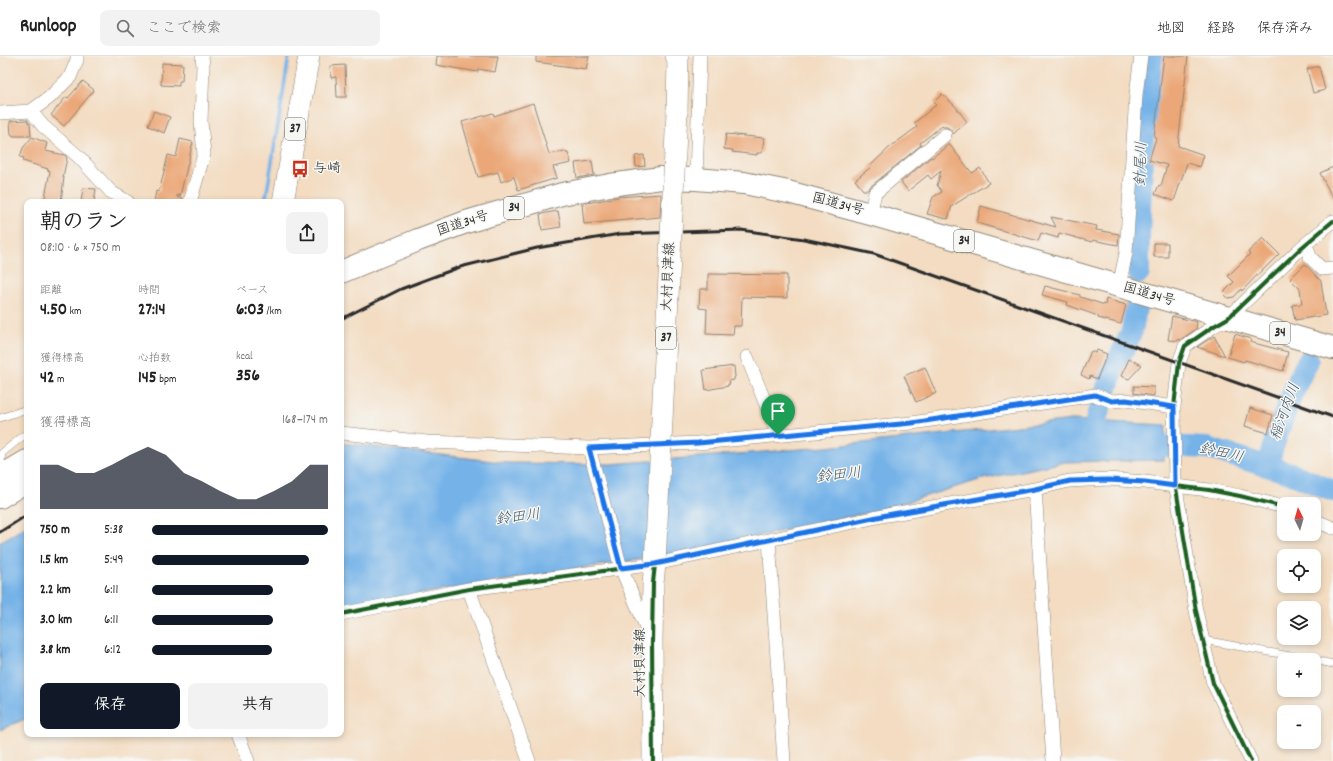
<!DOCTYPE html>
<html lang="ja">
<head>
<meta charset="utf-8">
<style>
	body { margin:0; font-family:Dekko,"Klee One",sans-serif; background:#f2f2f2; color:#222; height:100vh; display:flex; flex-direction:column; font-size:15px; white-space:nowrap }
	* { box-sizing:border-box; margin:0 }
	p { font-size:13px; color:#767676 }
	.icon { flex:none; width:22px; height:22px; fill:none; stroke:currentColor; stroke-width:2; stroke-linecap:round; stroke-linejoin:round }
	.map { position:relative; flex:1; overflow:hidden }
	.side { position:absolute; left:24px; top:143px; width:320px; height:538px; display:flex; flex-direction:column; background:#fff; border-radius:8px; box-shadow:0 2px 6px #0003 }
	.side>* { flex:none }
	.needle { width:26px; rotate:355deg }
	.controls { position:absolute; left:1277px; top:441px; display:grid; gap:8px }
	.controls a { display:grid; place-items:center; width:44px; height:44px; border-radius:8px; background:#fff; box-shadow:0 2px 6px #0003; font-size:20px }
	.pin { position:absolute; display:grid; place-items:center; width:34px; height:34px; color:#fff; margin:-41px -17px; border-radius:50% 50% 50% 0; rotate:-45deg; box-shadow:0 0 4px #0007 }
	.pin .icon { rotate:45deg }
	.round { display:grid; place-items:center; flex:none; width:42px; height:42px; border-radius:8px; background:#f2f2f2 }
	.headline { display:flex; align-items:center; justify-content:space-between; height:68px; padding:0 16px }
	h1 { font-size:22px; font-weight:700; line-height:30px }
	.metrics { display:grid; grid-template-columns:repeat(3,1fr); gap:6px; height:68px; padding:4px 16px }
	.metrics div { display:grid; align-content:center }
	.metrics b { font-size:17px; font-weight:700 }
	.metrics small { font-size:11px; font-weight:400 }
	.metrics p { font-size:11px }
	.chart { height:112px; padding:8px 16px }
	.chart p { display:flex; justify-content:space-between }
	.chart svg { width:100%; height:72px; margin-top:4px; fill:#111827; opacity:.7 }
	.action { display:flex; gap:8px; margin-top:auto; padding:8px 16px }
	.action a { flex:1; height:46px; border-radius:8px; background:#111827; color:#fff; font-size:16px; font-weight:700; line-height:46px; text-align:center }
	.action a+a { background:#f2f2f2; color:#222 }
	ul { padding:0 16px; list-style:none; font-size:13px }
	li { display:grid; grid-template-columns:64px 48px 1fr; align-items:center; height:30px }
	li i { height:10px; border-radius:5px; background:#111827 }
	header { display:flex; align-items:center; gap:24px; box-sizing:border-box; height:56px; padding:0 20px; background:#fff; border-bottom:1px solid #e0e0e0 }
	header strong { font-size:19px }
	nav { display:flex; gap:22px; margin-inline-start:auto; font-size:14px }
	.search { width:280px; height:36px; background:#f2f2f2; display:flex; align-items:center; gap:10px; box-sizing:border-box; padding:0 14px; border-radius:8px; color:#767676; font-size:15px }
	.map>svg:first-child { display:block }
</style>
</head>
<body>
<header>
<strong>Runloop</strong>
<div class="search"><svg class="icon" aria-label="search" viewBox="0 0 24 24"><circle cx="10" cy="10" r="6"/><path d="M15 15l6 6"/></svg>ここで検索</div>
<nav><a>地図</a><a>経路</a><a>保存済み</a></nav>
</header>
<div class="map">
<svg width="1333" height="705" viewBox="0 0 1333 705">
	<rect width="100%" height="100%" fill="#f6f6f2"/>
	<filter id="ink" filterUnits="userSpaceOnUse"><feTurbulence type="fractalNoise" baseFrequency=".025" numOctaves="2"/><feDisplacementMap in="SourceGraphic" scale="8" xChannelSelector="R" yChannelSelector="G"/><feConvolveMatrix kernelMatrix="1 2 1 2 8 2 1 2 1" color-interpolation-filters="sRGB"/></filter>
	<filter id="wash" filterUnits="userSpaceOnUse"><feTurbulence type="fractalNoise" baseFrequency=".012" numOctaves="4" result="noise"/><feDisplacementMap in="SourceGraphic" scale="16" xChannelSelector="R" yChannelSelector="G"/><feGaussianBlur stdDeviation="0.9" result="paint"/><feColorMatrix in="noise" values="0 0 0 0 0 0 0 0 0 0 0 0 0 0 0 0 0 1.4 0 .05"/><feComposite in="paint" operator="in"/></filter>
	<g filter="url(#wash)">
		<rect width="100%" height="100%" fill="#f3dcc1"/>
		<path fill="#75b2e8" stroke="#506e8a" d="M1072 364 1166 369 1164 404 1065 406 983 423 876 455 671 499 582 512 341 551V387L509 407 611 408 826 391Z
			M27 470V662L0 674V486Z"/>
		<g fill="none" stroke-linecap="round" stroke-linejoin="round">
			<path stroke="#75b2e8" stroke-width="3.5" d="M265 146 269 124 289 0"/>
			<path stroke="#75b2e8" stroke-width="22" d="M1139 217V180L1143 80 1152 0
				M1136 390 1149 389 1207 392 1290 417 1333 435
				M1089 392 1098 357 1111 320 1132 275 1136 252
				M1267 410C1278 374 1290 338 1308 305"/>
		</g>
		<g id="blocks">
			<path fill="#eba777" d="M437 0H498L495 16 478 13V16L436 9Z
				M536 0H589L586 13 536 6Z
				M1164 0H1188L1178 90 1204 99 1200 111 1187 107 1174 145 1155 138 1159 129 1161 130 1167 109 1149 104 1156 82 1154 81Z
				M162 7 183 8 182 25H179V30L161 29Z
				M345 9 346 41H337L336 21 331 22 330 10Z
				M1319 10 1325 34 1313 37 1307 13Z
				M83 25 94 34 64 70 51 59 66 41 68 42Z
				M942 38 956 51 967 66 953 78 951 74 947 71H943L942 70 920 87 921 89 870 131 868 134H863L855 124 871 111 870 110 890 91 917 71 914 67 936 49 934 46Z
				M533 47 549 98 565 95 566 97H568L571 107 553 111 557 122 518 134 514 121 501 126 498 116 478 121 462 66 493 57 494 60Z
				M154 55 170 61 164 77 148 70Z
				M28 64V67H30L31 80H13V79H11L10 65Z
				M726 78 764 82 762 97H757V99L732 96 733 94 724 93Z
				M32 81 47 87 45 95 65 99 67 102 63 121H64L61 146H44L50 115 47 114 48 113 23 105 24 102 20 101 23 92Z
				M180 83 193 86 180 140 177 139V141L183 143 182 146H154L156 135 159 136 168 99 176 101Z
				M949 88 972 117 980 112 989 127 952 150 948 163 927 158 933 141 942 136 937 129 941 115 931 123 928 119 908 135 901 126 931 101 932 102Z
				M644 99 645 110 636 111 635 100Z
				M592 105 594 119 577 122 575 107Z
				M1333 111V143L1320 117Z
				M83 132 96 133 94 146H81Z
				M661 138 660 161 584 168 582 148 618 141Z
				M981 150 1056 171 1051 161 1097 170 1096 174 1119 178 1118 189 1093 184 1092 186 1059 177 1058 182 1041 177 1038 185 977 167Z
				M558 155 561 171 542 174 540 158Z
				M1263 182 1279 198 1264 213V212L1242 235 1241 233 1234 241 1228 242 1223 237 1234 226 1228 220 1250 198 1248 196Z
				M1154 187H1168V201H1154Z
				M1305 208 1321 225 1326 259 1295 264 1292 249 1302 248 1300 233 1290 223Z
				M708 218 787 219V242L742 241 741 270H734L733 279 706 278 707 253 699 252 700 233H708Z
				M1045 230 1080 239V241L1105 249 1106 243 1126 249 1121 268 1098 262V260L1067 249 1068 246 1042 239Z
				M1172 260 1197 266 1196 273 1180 284 1178 283V285L1168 284Z
				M1235 278 1251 283 1250 286 1288 296 1283 315 1245 304 1244 306 1228 301Z
				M1214 280 1225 300 1197 291Z
				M1097 294 1107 298 1097 323 1090 320 1089 323 1081 319 1091 295 1095 297Z
				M1129 303 1142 309 1129 323 1121 320Z
				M734 310 735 321 734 322V324L729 325 730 328H728V330L706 334 703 314Z
				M925 311 936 337 916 346 904 320Z
				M1134 330 1154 331V340L1134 337Z
				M1250 352 1273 359 1268 377 1245 370Z"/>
		</g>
	</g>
	<g filter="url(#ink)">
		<use href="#blocks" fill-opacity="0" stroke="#8f8476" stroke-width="1"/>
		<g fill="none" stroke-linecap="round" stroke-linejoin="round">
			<g stroke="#8f8476" stroke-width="8">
				<path id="lane" d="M0 362 27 353
					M5 416 1 404 2 397 27 377
					M1203 584 1313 604
					M1314 604 1333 608"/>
			</g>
			<g stroke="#8f8476" stroke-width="14">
				<path id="street" d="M31 55 43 70 79 101 111 136 128 146
					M0 57 31 55 49 42 70 21 77 4V0
					M696 123 700 0
					M190 146 204 98 201 66 203 10 202 0
					M870 158 875 137 945 79
					M1306 188 1310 201 1322 213 1333 212
					M1119 230 1126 197 1136 39 1141 0
					M747 301 778 379
					M341 377 427 386 589 392 698 387 912 367 1095 339 1112 345 1126 344 1174 351
					M589 392 621 512 649 578
					M1035 433 1053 705
					M1314 464 1333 472
					M769 484 784 705
					M469 533 529 705
					M341 558 469 533 655 508 887 459 1035 433 1069 425 1108 423 1145 426 1175 430 1209 434 1240 440 1284 451
					M238 678 248 705
					M1251 705 1213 627 1196 555 1175 426 1174 351 1179 307 1185 290 1214 270 1228 262 1301 192 1333 165"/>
			</g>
			<g stroke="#8f8476" stroke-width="22">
				<path id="primary" d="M676 0 678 3 677 56
					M283 146 309 0
					M653 705 652 586 653 527 655 508"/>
			</g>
			<g stroke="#8f8476" stroke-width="24">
				<path id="highway" d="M341 216 418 184 466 166 562 138 610 129 661 122 696 123 744 127 788 136 870 158 1333 292
					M0 421 27 405
					M0 441 27 425"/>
			</g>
			<use href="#lane" stroke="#fff" stroke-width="7"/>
			<use href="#street" stroke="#fff" stroke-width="13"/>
			<use href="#primary" stroke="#fff" stroke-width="21"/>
			<use href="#highway" stroke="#fff" stroke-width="22"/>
			<path stroke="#2b2b2b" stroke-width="3" d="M341 263 401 233 460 211 537 192 620 178 741 174 804 183 874 198 1333 361
				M0 476 27 459"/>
			<g stroke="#8f8476" stroke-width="22" stroke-linecap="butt">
				<path id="primary-bridge" d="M655 508 677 56"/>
			</g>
			<use href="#primary-bridge" stroke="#fff" stroke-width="21"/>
			<g stroke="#f6f6f2" stroke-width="6">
				<path id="cycleway" d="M341 558 469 533 655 508 887 459 1035 433 1069 425 1108 423 1145 426 1175 430 1209 434 1240 440 1284 451
					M653 705 652 586 653 527 655 508
					M1251 705 1213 627 1196 555 1175 426 1174 351 1179 307 1185 290 1214 270 1228 262 1301 192 1333 165"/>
			</g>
			<use href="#cycleway" stroke="#1b5e20" stroke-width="4"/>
		</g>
	</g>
	<g fill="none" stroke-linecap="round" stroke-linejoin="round" filter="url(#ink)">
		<g stroke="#fff" stroke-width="8">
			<path id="route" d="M1095 339 1112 345 1126 344 1174 351 1175 430 1145 426 1108 424 1070 425 1035 433 887 459 655 508 621 512 589 392 698 387 912 367Z"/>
		</g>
		<use href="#route" stroke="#1a73e8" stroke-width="5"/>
	</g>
	<defs>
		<g id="bus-bare" transform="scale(1.38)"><path d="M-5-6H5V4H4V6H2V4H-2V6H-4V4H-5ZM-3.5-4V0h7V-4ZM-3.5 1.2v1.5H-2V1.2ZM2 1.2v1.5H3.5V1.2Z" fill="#c8321e" stroke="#f6f6f2" stroke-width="2.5" paint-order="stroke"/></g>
	</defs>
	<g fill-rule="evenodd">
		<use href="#bus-bare" x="300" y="113"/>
	</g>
	<g text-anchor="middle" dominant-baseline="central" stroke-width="3" stroke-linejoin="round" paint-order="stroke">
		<g fill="#f6f6f2" stroke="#686867" stroke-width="1">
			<rect x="285" y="62" width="20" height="22" rx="3"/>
			<rect x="504" y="141" width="20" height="22" rx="3"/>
			<rect x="954" y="174" width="20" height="22" rx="3"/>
			<rect x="1270" y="266" width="20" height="22" rx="3"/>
			<rect x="656" y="271" width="20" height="22" rx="3"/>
		</g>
		<g font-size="13" font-weight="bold" fill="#2b2b2b">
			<text x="295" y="73">37</text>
			<text x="514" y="152">34</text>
			<text x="964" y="185">34</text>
			<text x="1280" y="277">34</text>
			<text x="666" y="282">37</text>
		</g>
		<g font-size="14" fill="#2b2b2b" stroke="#f6f6f2" text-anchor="start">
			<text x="313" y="113">与崎</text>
		</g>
		<g font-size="14" fill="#2b2b2b" stroke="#f6f6f2">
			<text transform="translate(838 149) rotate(15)">国道34号</text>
			<text transform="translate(463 168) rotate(-18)">国道34号</text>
			<text transform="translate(669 221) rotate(-87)">大村貝津線</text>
			<text transform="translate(1149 239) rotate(16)">国道34号</text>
			<text transform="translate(641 607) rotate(-90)">大村貝津線</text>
		</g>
		<g font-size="15" font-style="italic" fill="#455a6d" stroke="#f6f6f2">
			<text transform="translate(1142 108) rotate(-88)">針尾川</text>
			<text transform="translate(1286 356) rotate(-70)">稲河内川</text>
			<text transform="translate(1221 398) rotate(13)">鈴田川</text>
			<text transform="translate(839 420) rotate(-6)">鈴田川</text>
			<text transform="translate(518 462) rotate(-7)">鈴田川</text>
		</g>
	</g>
</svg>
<div class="controls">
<a><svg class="needle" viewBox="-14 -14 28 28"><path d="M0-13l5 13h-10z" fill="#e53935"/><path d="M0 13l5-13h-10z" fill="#767676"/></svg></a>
<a><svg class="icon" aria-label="locate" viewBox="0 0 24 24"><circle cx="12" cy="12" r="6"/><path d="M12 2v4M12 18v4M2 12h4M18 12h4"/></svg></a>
<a><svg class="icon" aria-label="layers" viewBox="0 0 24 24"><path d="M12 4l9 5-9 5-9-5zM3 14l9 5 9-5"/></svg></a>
<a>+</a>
<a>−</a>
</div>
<div class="pin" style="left:778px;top:379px;background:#1e9e55"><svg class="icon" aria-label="arrive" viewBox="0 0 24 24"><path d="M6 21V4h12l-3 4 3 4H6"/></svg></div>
<section class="side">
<div class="headline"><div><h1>朝のラン</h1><p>08:10 · 6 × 750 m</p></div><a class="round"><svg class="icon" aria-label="share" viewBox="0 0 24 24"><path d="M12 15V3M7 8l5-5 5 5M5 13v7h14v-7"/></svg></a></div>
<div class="metrics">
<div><p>距離</p><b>4.50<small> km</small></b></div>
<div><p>時間</p><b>27:14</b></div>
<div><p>ペース</p><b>6:03<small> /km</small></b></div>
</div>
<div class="metrics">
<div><p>獲得標高</p><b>42<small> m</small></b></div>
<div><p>心拍数</p><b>145<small> bpm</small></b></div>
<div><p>kcal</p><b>356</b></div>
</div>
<div class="chart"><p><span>獲得標高</span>168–174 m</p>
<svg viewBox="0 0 160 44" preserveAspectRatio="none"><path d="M0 44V17L10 17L20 22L30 22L40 17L50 11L60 6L70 11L80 22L90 27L100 33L110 38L120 38L130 33L140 27L150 17L160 17V44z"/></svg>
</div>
<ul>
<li><b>750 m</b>5:38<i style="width:100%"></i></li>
<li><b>1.5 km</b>5:49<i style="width:89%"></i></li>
<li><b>2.2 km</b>6:11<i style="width:69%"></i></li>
<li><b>3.0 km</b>6:11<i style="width:69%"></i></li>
<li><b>3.8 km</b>6:12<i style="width:68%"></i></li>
</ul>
<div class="action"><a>保存</a><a>共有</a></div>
</section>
</div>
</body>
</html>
